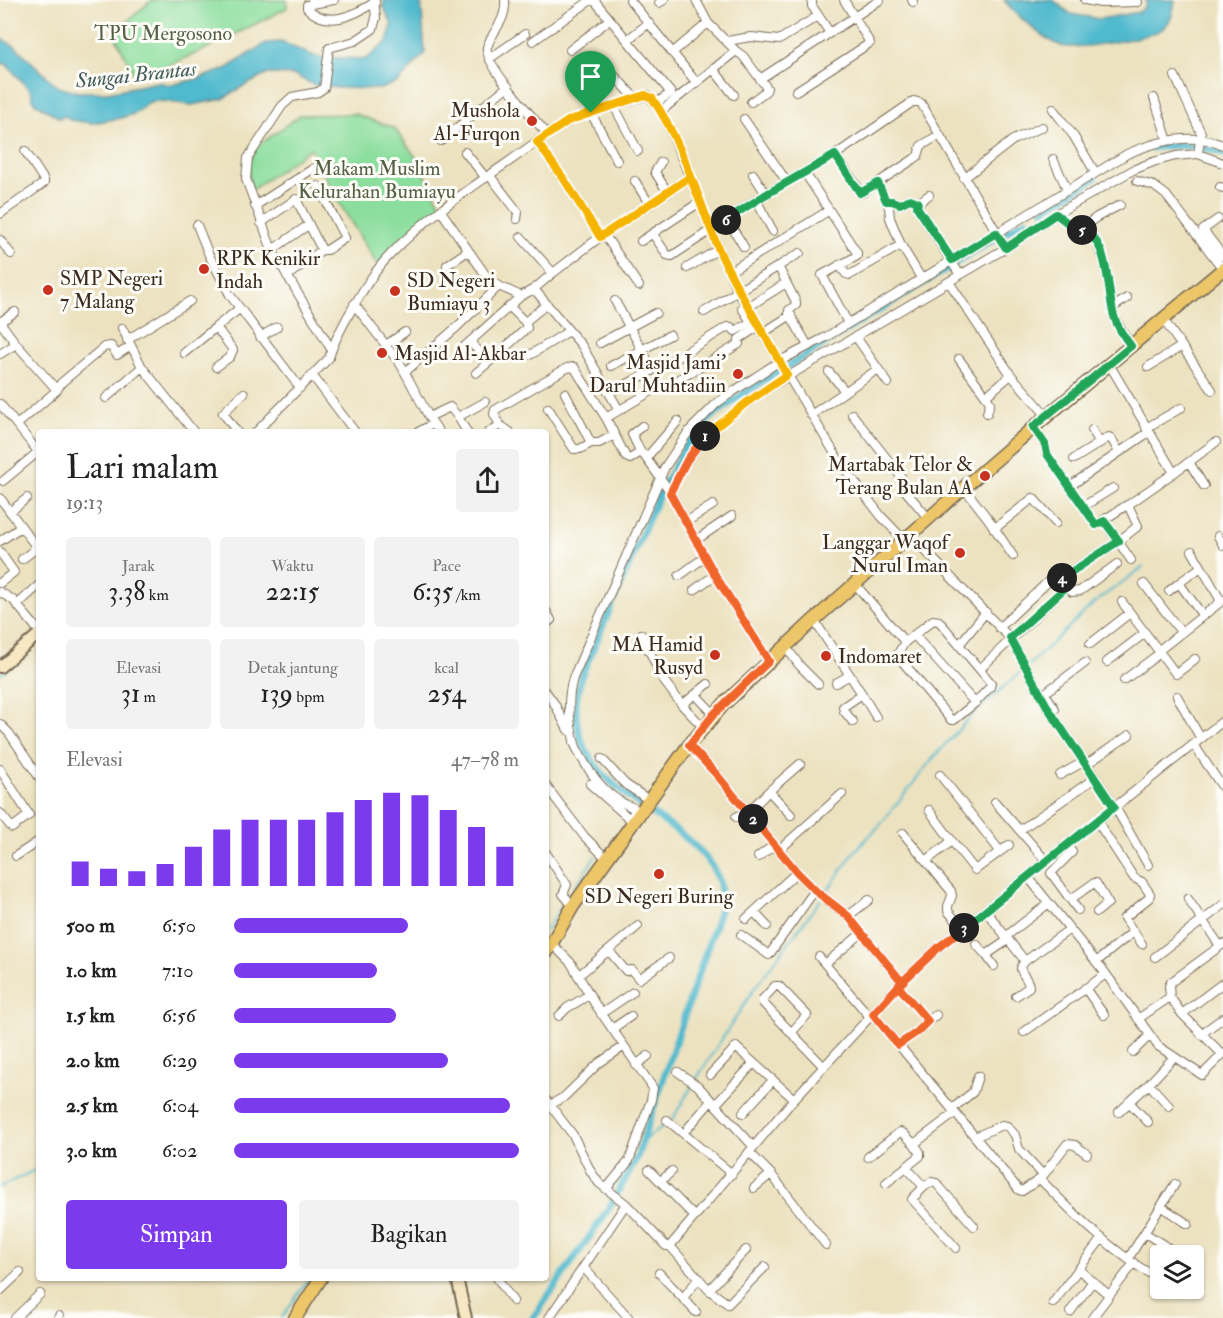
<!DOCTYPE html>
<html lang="id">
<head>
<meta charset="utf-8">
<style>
	body { margin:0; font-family:"IM FELL Double Pica",serif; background:#f2f2f2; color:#222; height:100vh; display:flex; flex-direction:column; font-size:22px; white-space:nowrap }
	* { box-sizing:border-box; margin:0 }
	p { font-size:20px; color:#767676 }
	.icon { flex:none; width:33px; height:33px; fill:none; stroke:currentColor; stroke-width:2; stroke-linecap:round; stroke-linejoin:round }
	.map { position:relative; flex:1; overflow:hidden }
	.details { position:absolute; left:36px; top:429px; width:513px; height:852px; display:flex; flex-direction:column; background:#fff; border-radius:6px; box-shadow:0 2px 4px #0004 }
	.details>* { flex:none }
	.tools { position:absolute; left:1150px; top:1245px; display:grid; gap:12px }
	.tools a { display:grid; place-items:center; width:54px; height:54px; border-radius:6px; background:#fff; box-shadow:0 2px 4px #0004; font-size:30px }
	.pin { position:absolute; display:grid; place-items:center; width:51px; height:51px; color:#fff; margin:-62px -26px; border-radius:50% 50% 50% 0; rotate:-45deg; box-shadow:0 0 6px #0007 }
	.pin .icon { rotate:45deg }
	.km { position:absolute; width:30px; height:30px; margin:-15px; border-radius:50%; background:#222; color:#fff; font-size:16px; line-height:30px; text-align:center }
	.round { display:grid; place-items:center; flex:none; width:63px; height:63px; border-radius:6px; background:#f2f2f2 }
	.head { display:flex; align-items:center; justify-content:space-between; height:102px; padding:0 30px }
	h1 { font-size:33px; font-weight:600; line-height:45px }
	.stats { display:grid; grid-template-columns:repeat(3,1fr); gap:9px; height:102px; padding:6px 30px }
	.stats div { display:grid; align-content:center; border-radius:6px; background:#f2f2f2; text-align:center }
	.stats b { font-size:26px; font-weight:600 }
	.stats small { font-size:16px; font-weight:400 }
	.stats p { font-size:16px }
	.chart { height:168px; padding:12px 30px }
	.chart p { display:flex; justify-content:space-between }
	.chart svg { width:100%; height:108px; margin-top:6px; stroke:#7c3aed; stroke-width:6 }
	.primary-button { display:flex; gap:12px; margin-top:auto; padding:12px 30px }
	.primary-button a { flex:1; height:69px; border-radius:6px; background:#7c3aed; color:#fff; font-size:24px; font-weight:600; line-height:69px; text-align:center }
	.primary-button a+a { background:#f2f2f2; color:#222 }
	ul { padding:0 30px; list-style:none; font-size:20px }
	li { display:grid; grid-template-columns:96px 72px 1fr; align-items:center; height:45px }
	li i { height:15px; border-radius:8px; background:#7c3aed }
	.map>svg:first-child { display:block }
</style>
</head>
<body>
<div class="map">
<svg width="1223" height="1318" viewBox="0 0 1223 1318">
	<rect width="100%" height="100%" fill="#fdfcf7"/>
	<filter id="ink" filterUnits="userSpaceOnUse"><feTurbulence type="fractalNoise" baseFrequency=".0167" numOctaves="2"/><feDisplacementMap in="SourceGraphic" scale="12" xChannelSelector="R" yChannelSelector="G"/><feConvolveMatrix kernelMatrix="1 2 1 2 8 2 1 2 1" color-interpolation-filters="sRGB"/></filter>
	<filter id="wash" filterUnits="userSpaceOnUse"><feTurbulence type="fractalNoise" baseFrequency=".008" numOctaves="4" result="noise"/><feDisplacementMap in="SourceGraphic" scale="24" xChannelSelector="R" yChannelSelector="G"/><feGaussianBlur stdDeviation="1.35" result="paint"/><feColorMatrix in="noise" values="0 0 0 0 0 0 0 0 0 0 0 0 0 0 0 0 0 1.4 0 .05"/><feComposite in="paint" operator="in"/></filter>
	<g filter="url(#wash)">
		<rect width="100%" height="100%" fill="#ece2c0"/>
		<path fill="#8cde9e" stroke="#64845e" stroke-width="1.5" d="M152 0H287V8L204 50 149 74 135 76 115 36 116 31Z
			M355 114 394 128 415 156 442 207 378 266 333 193 311 148 250 191 249 163 256 147 300 115Z"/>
		<path fill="#50b9cd" stroke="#467276" stroke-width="1.5" d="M384 0H421L425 53 399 82 380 89 338 88 314 85 294 75 268 74 240 88 223 99 192 105 160 101 149 102 136 113 121 118 92 123 70 120 65 116 59 118 34 102 31 91 6 64 0 63V38L15 46 58 87 77 92H108L158 82 170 85 197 79 226 69 266 43 281 42 317 57 366 59 387 42 392 25 383 6Z
			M1004 0H1053L1071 14 1100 19 1139 12 1146 6V0H1175C1173 11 1172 22 1162 29 1149 38 1077 50 1062 46 1045 41 1015 14 1004 0Z"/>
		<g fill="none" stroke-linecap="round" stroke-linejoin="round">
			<path stroke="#50b9cd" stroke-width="2" d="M1028 666 1094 603 1143 567
				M0 675 15 662
				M825 894 855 851 880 825 934 757 971 716 1023 670
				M568 897 595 857
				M546 930 565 901
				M695 1081 754 989 821 899
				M672 1120 692 1086
				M642 1142 667 1123
				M0 1187 39 1168
				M282 1318 309 1278"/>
			<path stroke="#50b9cd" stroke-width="7" d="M1152 148C1176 144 1200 144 1223 154
				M1043 210 1095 178
				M533 1318 608 1210 637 1157 722 904C721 897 721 889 719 881 713 863 697 847 682 835 638 800 574 773 576 707 576 698 579 688 580 679L660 492 689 441 709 419 744 393 1026 220"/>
		</g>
	</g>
	<g filter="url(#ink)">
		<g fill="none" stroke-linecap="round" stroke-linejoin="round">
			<g stroke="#796a57" stroke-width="10">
				<path id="minor" d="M505 0C507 20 493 30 487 47 483 63 535 120 547 134
					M594 0 671 93 656 103
					M630 0 696 82
					M696 0 708 23
					M812 0V6L830 33
					M912 0 913 2
					M1085 0 1101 3 1138 2
					M312 1V4L334 0
					M659 3 664 0
					M312 4 307 5V8C327 29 355 15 375 2
					M627 40 649 23
					M533 41 591 0
					M727 41 751 37 779 40 818 16
					M570 50 609 20
					M672 53 708 23 736 51
					M489 59 525 34
					M713 69 734 95
					M1175 76 1201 133 1198 154
					M760 79 880 0
					M796 91 870 43 844 0
					M1154 98 1168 141
					M614 106 638 151
					M1053 109 1073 135 1095 172
					M600 110 577 73 594 58 599 59 635 98
					M661 111 736 51 743 56 767 88 766 91 751 102
					M591 113 617 161
					M441 141 508 86
					M537 142 564 179 600 237
					M465 152 486 178
					M835 155 862 193 914 159 918 156 921 146 939 135
					M1053 159 1067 189
					M661 162 655 172 668 193
					M805 173 857 253V256L822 275 848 323
					M753 174 766 194
					M490 176 518 212 517 219
					M964 178 1013 140 1042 127
					M635 181 650 205
					M1137 181 1154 186 1166 195 1223 269
					M787 182 835 155 914 101 921 103 1006 248
					M878 183 889 207 890 218 901 245 921 278
					M1220 187 1223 188
					M929 195 917 204V207L960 275
					M756 200 773 231
					M886 201H892L900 204 910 199 918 202
					M255 206 314 168
					M441 211 487 277 499 286 521 296 464 347
					M0 214 44 183V180L25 151
					M1056 214 1069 224 1090 233 1095 239 1105 263 1114 317 1131 346
					M727 219 744 247
					M1218 219 1203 230 1223 256
					M261 223 296 199 322 250
					M197 225 209 255 230 295 300 388
					M1080 229 1097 217 1120 205
					M604 234 639 286
					M653 234 667 255 672 256 756 200 787 182 744 119
					M521 237 553 273 600 237 690 177
					M0 240 11 254
					M641 241 700 202
					M272 250 304 228
					M447 265 468 251
					M839 265 846 274 850 275 901 245
					M778 266 796 302V305L789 310V313L808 346
					M687 268 719 249
					M729 272 828 211
					M287 276 322 250H327L345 238 318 186
					M949 282 1011 375 1047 416
					M534 289 582 346 619 410
					M521 296 534 289 553 273
					M615 301 653 370
					M354 304 401 365 429 417
					M748 307 786 283
					M742 308 751 322
					M1112 308 1127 298
					M704 312 800 253
					M1163 319 1212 390
					M0 322 17 345 57 390 61 383 104 347 111 346 117 355 131 346
					M0 322 15 312
					M525 322 547 304
					M122 328 142 367 194 432
					M763 333 791 315
					M260 337 277 327
					M856 337 888 383
					M127 340 190 301
					M470 342 489 362 476 373
					M600 343 656 313
					M386 345 405 332
					M331 349 272 250 246 179 248 158 282 106 292 97 318 92 324 88 329 48 355 41 373 29 376 18 374 0
					M184 353 216 327
					M0 354 16 344
					M683 354 694 371 739 344V339L759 326
					M530 355 569 331
					M959 359 986 396 1011 375
					M489 362 527 328 525 322 509 306
					M1109 364 1174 473
					M611 366 670 335
					M216 367 230 357 233 350 216 327 239 309
					M1148 367 1182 346
					M405 372 457 327 499 286
					M829 372 845 391
					M312 375 355 432
					M618 389 683 354 727 327H731L735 331 755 320
					M658 390 694 371
					M565 393 591 443H599L614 435
					M986 396 990 403 987 413
					M106 398 142 367
					M0 404 39 453
					M548 408 574 449H580L591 443
					M852 414 902 478 904 489 929 519
					M811 415 878 369
					M458 417 467 432
					M606 418 650 392
					M19 423 57 390
					M500 425 510 432
					M1033 427 1045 444 1047 454 1096 525 1127 505
					M1146 428 1181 408
					M1092 430 1100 443
					M237 432 223 413 244 393
					M256 432 329 358C333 343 341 329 348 316 360 295 373 272 390 255 434 208 496 173 547 134L577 117 648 95 661 111 675 141 719 249 738 292 841 464 881 516 904 540
					M418 432 433 424
					M439 432 429 417 450 407 458 417 485 402
					M489 432 500 425 494 414 495 410 567 368 574 367 606 418 626 457 630 459 639 453 643 454 669 490 715 575 769 661
					M641 453 632 434 642 426
					M647 457 678 421
					M1074 459 1109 437 1111 438 1119 452
					M1189 462 1216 442
					M3 481 38 452
					M1070 486 1149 432
					M964 488 989 520 1013 556
					M670 493C688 447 720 422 758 394L1006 248 1056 214 1133 170 1153 162 1176 156 1198 154 1223 163
					M0 498 35 545 33 551 22 559
					M1084 506 1113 488
					M10 512 27 498
					M1104 521 1131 560
					M686 522 713 505
					M994 529 1033 498 1056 523
					M910 535 1010 638 1048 708 1115 807 1148 865
					M1218 536 1223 545
					M696 540 732 516
					M0 541 21 527
					M1192 551 1221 601
					M0 552 14 572 0 583
					M1201 567 1179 583 1203 616
					M679 576 705 557
					M855 584 905 642 914 635 975 703 954 720H951L897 655 905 642
					M1144 584 1181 632
					M1067 586 1072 592 1080 591 1117 564
					M694 590 715 575
					M1169 591 1179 583
					M0 592 13 600 39 631
					M1122 602 1176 674 1195 659
					M17 605 39 585
					M546 611 551 620 546 624
					M814 620 862 694 843 707 844 711 853 722
					M999 628 1054 576 1057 575 1062 577 1119 541 1138 526 1128 505 1189 462 1204 486
					M641 634 664 681 682 705 703 727
					M914 635 933 620 939 621 991 683 990 687 975 703
					M1090 644 1130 613
					M959 645 986 612
					M785 646 800 666 818 684
					M1158 651 1223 600
					M1107 662 1145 633
					M980 669 1067 586 1062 577
					M1124 680 1160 653
					M836 683 850 675
					M546 692 554 703 568 730
					M862 694 876 717
					M696 695 714 714
					M1177 696 1201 739
					M682 705 708 684
					M1051 712 1055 709 1045 693 1085 663
					M0 724 9 733 39 777
					M574 743C584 764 599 788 618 800 624 804 630 806 636 809L631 817
					M689 745 717 775 797 872 817 892 848 916 902 982
					M1194 745 1223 788
					M576 747C569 724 566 702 573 678L665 467 689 431 717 403 734 391 780 361 826 337 1127 154C1149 144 1175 137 1199 139 1207 139 1215 143 1223 145
					M602 759 625 784 649 800
					M1087 764 1129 735
					M0 769 29 815 12 828 0 813
					M940 775 1000 851
					M1060 775 1085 761
					M590 784 632 821
					M546 786 584 836 607 859
					M769 791 800 764
					M995 802 1047 862
					M748 812 769 791 791 815
					M736 817 746 811
					M1097 821 1134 878 1142 882 1150 894 1149 898 1124 918 1142 944
					M1020 830 1095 778
					M903 833 951 891 952 896 948 906V911L963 929
					M952 841 975 870 1009 845
					M1067 845 1072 852 1051 873 1078 910
					M779 850 842 794
					M546 853 567 885 563 894 573 906
					M16 856 39 841
					M758 857 774 845
					M926 861 952 841 929 810
					M1028 877 1106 974 1158 1046 1202 1075 1223 1054
					M1071 899 1094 883H1096L1108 903 1097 912
					M1188 899 1220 946
					M986 911 1025 961 1070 929
					M754 912 767 926
					M848 916 869 900
					M746 919 797 872
					M741 935 769 955 815 890
					M1005 937 1049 903
					M552 944 571 963 595 1004 653 1088 651 1100 629 1161 606 1189
					M976 944 986 955 1008 940
					M609 951 626 971 632 970 639 979 669 958
					M986 955 994 966
					M819 957 870 1017
					M1155 957 1223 905
					M1096 962 1133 932
					M825 964 862 933
					M578 976 638 926
					M1085 988 1104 1015
					M1016 996 1029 987C1029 979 1020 973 1021 968 1021 965 1024 963 1025 961
					M1170 997 1169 986 1171 982 1223 944
					M601 1014 633 992
					M873 1014 1019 1190 1022 1191 1040 1179C1075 1215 1111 1251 1154 1276
					M1182 1014 1223 983
					M559 1016 567 1008 589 995
					M1138 1019 1170 997 1182 1014 1222 1054
					M928 1021 936 1015
					M612 1029 631 1016
					M1024 1032 1106 974
					M791 1033 807 1015 779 986H775L763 999V1003L824 1067
					M1201 1034 1223 1018
					M898 1045 917 1032 928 1021 898 986
					M1133 1052 1149 1036
					M636 1065 648 1056
					M678 1072 698 1086 753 1146
					M710 1075 736 1047 794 1099
					M1149 1084 1169 1106
					M546 1100 573 1135 591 1172 599 1183 626 1204 666 1246H670L794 1099 902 982 940 946 1223 721
					M718 1102 754 1063
					M1129 1102 1148 1122
					M550 1105 564 1097 599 1063 623 1047
					M952 1109 973 1092 978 1076
					M1119 1112 1149 1084 1174 1057
					M743 1113 773 1080
					M667 1120 732 1174
					M688 1128 711 1101
					M975 1137 1002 1125 1007 1126 1015 1135 1019 1149 1043 1175
					M749 1152 771 1174 826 1245
					M868 1157 900 1132 903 1133 914 1144
					M906 1167 924 1187 931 1182 936 1183 974 1226
					M649 1170 695 1217
					M1042 1177 1067 1144 1075 1145 1087 1154
					M661 1181 672 1171
					M886 1183 920 1156V1152L914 1144 955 1113
					M924 1187 912 1199 956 1248
					M754 1188 771 1174
					M1162 1207 1188 1224
					M1145 1233 1170 1249
					M670 1246 709 1290 728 1304 765 1267
					M1128 1259 1175 1184
					M584 1268 629 1318
					M1078 1269 1109 1295
					M659 1273 696 1312
					M497 1278 513 1301
					M709 1290 746 1250
					M0 1291 20 1272
					M683 1298 699 1278
					M1053 1303 1102 1238
					M1070 1312 1093 1281
					M15 1318 40 1294
					M58 1318 59 1316
					M549 1318 626 1204
					M1092 1318 1134 1263"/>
			</g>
			<g stroke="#796a57" stroke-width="14">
				<path id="secondary" d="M0 667 39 634
					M457 1278 466 1318"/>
			</g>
			<g stroke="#796a57" stroke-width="15">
				<path id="primary" d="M546 953 573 906 689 745 724 704 814 620 954 496 1047 416 1223 269
					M295 1318 321 1278"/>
			</g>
			<use href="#minor" stroke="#fff" stroke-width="8"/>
			<use href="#secondary" stroke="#f7e8c3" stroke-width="10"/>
			<use href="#primary" stroke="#ecc669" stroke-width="12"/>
		</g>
	</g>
	<g fill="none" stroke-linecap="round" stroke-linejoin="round" filter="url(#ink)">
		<g stroke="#fff" stroke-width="12">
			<path id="split-1" d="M591 113 645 95 652 98C683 143 698 199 719 250 738 294 765 333 787 375L746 403 705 436"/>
		</g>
		<g stroke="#fff" stroke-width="12">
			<path id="split-2" d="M705 436 687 460 670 493 715 575 769 661 714 714 689 745 717 775 753 819"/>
		</g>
		<g stroke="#fff" stroke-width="12">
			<path id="split-3" d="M753 819 797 872 817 892 848 916 902 982 873 1014 898 1045 917 1032 928 1021 898 986 940 946 964 928"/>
		</g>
		<g stroke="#fff" stroke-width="12">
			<path id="split-4" d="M964 928 1114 807 1048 708 1010 638 1067 586 1062 578"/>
		</g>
		<g stroke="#fff" stroke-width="12">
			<path id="split-5" d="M1062 578 1119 541 1104 521 1096 525 1047 454 1045 444 1033 427 1131 346C1124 337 1117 327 1114 316 1107 293 1110 239 1082 230"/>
		</g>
		<g stroke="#fff" stroke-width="12">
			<path id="split-6" d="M726 220 765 195 835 155 860 193 878 183 886 201H892L900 204 910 199 918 202 917 207 952 260 996 233 1006 248 1056 214 1069 224 1082 230"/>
		</g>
		<g stroke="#fff" stroke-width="12">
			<path id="split-7" d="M591 113 568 121 537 142 564 179 600 237 690 177 711 229 726 220"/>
		</g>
		<use href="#split-1" stroke="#f5b400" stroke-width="8"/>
		<use href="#split-2" stroke="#f0652b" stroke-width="8"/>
		<use href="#split-3" stroke="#f0652b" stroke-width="8"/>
		<use href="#split-4" stroke="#22a559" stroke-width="8"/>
		<use href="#split-5" stroke="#22a559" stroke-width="8"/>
		<use href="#split-6" stroke="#22a559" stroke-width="8"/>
		<use href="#split-7" stroke="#f5b400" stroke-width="8"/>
	</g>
	<g fill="#c8321e" stroke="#fdfcf7" stroke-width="2">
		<circle cx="532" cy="121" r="6"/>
		<circle cx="204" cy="269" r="6"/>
		<circle cx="48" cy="290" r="6"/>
		<circle cx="395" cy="291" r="6"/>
		<circle cx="382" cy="353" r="6"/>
		<circle cx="738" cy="374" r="6"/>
		<circle cx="985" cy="476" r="6"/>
		<circle cx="960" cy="553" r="6"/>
		<circle cx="715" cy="655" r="6"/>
		<circle cx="826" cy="656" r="6"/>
		<circle cx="659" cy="874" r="6"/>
	</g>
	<g text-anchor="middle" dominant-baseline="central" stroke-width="6" stroke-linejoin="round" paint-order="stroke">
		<g font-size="20" fill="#536044" stroke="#fdfcf7">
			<text x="163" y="33">TPU Mergosono</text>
			<text x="377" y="168">Makam Muslim<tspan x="377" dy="23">Kelurahan Bumiayu</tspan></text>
		</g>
		<g font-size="20" fill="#3b2a1e" stroke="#fdfcf7" text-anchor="end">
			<text x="520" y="110">Mushola<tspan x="520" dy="23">Al-Furqon</tspan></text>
			<text x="216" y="258" text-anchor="start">RPK Kenikir<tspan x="216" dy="23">Indah</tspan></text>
			<text x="60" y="278" text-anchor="start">SMP Negeri<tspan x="60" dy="23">7 Malang</tspan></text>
			<text x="407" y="280" text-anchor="start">SD Negeri<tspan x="407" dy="23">Bumiayu 3</tspan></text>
			<text x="394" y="353" text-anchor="start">Masjid Al-Akbar</text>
			<text x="726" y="362">Masjid Jami'<tspan x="726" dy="23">Darul Muhtadiin</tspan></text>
			<text x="973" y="464">Martabak Telor &amp;<tspan x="973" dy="23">Terang Bulan AA</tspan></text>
			<text x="948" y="542">Langgar Waqof<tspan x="948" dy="23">Nurul Iman</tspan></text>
			<text x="703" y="644">MA Hamid<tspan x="703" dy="23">Rusyd</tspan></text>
			<text x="838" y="656" text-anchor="start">Indomaret</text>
			<text x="659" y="896" text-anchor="middle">SD Negeri Buring</text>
		</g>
		<g font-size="21" font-style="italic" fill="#425c5b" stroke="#fdfcf7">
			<text transform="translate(136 75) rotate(-6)">Sungai Brantas</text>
		</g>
	</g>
</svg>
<div class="tools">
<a><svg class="icon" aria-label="layers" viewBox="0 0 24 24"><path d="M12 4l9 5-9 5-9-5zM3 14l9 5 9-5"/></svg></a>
</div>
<div class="pin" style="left:591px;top:113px;background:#1e9e55"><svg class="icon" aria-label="arrive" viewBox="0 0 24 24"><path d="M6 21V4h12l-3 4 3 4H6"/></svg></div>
<b class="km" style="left:705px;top:436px">1</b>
<b class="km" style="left:753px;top:819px">2</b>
<b class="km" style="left:964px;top:928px">3</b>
<b class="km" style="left:1062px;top:578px">4</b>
<b class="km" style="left:1082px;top:230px">5</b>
<b class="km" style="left:726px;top:220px">6</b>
<section class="details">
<div class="head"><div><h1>Lari malam</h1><p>19:13</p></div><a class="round"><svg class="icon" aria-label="share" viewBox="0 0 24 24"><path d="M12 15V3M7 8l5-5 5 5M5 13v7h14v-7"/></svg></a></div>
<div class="stats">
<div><p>Jarak</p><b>3.38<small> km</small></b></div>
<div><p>Waktu</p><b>22:15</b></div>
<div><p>Pace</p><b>6:35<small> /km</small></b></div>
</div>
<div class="stats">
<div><p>Elevasi</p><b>31<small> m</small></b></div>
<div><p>Detak jantung</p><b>139<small> bpm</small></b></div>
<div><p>kcal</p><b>254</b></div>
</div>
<div class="chart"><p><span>Elevasi</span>47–78 m</p>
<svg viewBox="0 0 160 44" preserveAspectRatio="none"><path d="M5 44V34M15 44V37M25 44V38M35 44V35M45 44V28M55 44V21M65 44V17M75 44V17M85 44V17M95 44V14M105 44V9M115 44V6M125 44V7M135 44V13M145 44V20M155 44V28"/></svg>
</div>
<ul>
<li><b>500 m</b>6:50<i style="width:61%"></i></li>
<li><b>1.0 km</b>7:10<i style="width:50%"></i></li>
<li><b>1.5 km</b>6:56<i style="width:57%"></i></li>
<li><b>2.0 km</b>6:29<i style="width:75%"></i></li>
<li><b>2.5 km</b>6:04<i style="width:97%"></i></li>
<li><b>3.0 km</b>6:02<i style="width:100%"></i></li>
</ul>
<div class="primary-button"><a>Simpan</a><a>Bagikan</a></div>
</section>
</div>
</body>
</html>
